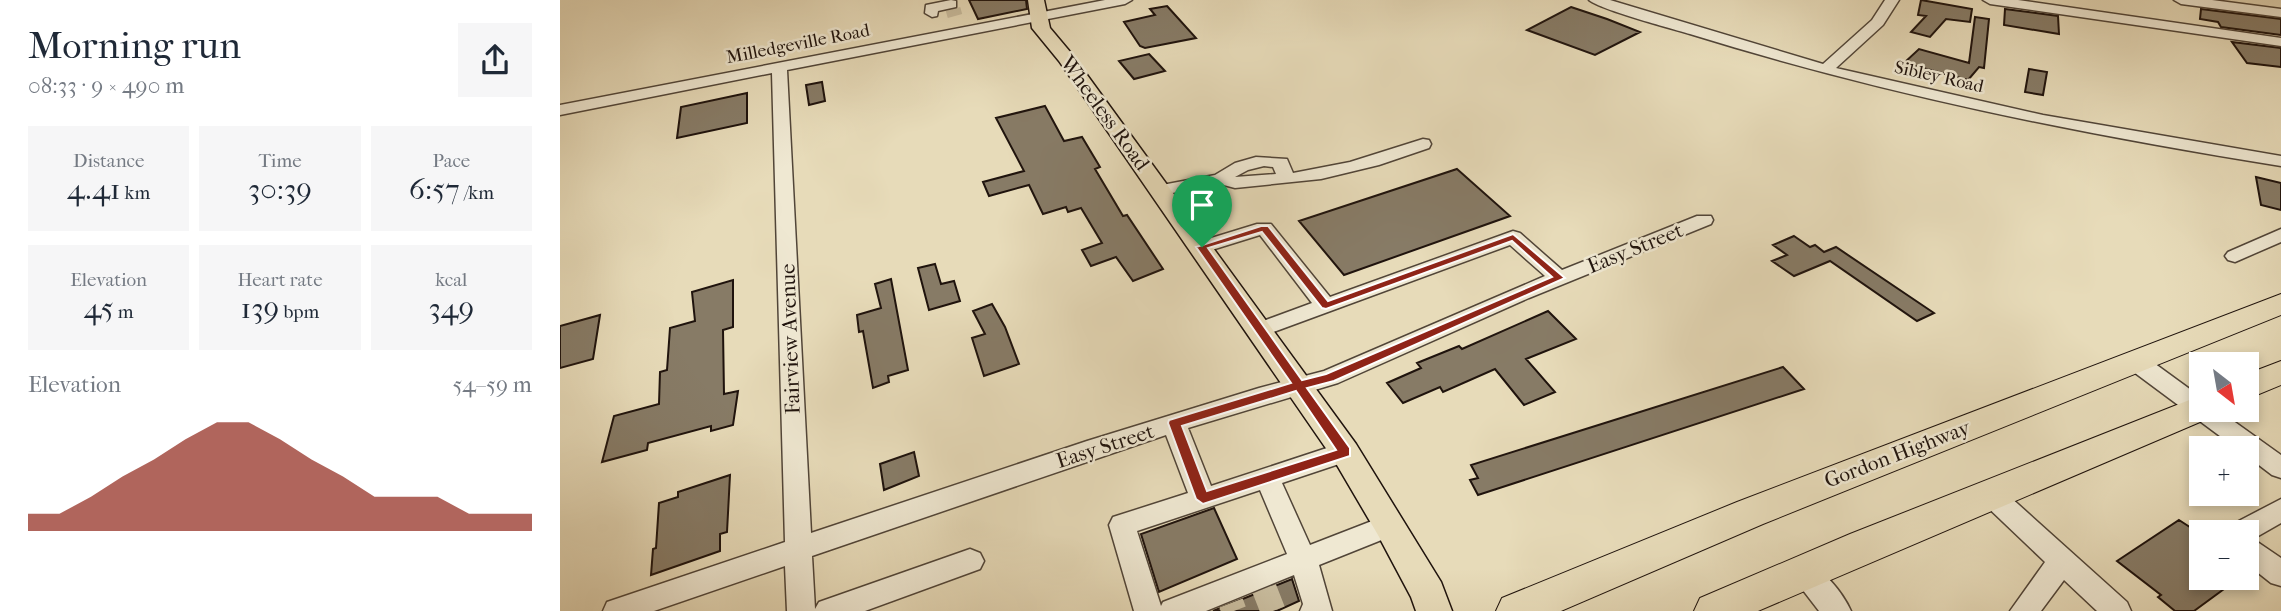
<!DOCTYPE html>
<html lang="en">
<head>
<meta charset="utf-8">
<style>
	body { margin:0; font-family:"IM FELL French Canon",serif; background:#f6f6f7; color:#1f2937; height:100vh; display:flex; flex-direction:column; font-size:26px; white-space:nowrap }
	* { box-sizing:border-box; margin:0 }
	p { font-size:23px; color:#747a83 }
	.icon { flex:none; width:38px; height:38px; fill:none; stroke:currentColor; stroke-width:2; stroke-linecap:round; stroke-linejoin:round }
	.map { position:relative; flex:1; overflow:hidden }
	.sheet { display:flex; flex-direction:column; background:#fff; width:560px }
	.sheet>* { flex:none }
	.needle { width:46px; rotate:149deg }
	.tools { position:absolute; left:1629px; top:352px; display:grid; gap:14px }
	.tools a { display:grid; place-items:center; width:70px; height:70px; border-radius:0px; background:#fff; box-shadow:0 4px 10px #0003; font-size:35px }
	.pin { position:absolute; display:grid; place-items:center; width:60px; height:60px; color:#fff; margin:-72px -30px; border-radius:50% 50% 50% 0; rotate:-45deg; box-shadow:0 0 7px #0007 }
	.pin .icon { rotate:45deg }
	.round { display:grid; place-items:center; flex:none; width:74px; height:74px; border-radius:0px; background:#f6f6f7 }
	.headline { display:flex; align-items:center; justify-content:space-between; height:119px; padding:0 28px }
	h1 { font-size:38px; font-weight:600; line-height:52px }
	.metrics { display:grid; grid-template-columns:repeat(3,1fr); gap:10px; height:119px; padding:7px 28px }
	.metrics div { display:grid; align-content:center; border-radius:0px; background:#f6f6f7; text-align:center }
	.metrics b { font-size:30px; font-weight:600 }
	.metrics small { font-size:19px; font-weight:400 }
	.metrics p { font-size:19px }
	.chart { height:196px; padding:14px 28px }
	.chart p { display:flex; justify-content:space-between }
	.chart svg { width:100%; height:126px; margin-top:7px; fill:#8f2418; opacity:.7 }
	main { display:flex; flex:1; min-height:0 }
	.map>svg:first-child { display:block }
</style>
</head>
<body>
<main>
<section class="sheet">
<div class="headline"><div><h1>Morning run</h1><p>08:33 · 9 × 490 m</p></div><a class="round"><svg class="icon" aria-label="share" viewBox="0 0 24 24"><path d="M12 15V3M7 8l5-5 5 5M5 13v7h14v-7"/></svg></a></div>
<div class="metrics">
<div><p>Distance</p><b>4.41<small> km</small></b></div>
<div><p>Time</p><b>30:39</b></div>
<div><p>Pace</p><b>6:57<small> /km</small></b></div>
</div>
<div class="metrics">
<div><p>Elevation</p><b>45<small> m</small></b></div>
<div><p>Heart rate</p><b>139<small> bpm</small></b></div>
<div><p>kcal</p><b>349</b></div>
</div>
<div class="chart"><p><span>Elevation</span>54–59 m</p>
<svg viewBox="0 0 160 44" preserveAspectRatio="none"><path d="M0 44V38L10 38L20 32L30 25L40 19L50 12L60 6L70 6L80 12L90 19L100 25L110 32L120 32L130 32L140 38L150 38L160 38V44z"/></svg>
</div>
</section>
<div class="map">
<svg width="1721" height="611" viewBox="0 0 1721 611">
	<rect width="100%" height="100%" fill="#e7dbb9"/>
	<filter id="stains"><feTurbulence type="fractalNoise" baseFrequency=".00286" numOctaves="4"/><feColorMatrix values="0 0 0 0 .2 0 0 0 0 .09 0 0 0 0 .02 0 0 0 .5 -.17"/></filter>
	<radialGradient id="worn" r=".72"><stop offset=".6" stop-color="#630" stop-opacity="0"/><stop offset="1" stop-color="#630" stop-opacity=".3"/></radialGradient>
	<path fill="#877b66" stroke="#1f130d" stroke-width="2" d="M409 0H466L467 9 418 19Z
		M1361 0 1412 9 1410 22 1386 19 1370 37 1351 32 1366 16 1358 15Z
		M607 6 636 38 585 48 580 46 564 22 595 15 590 9Z
		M1011 7 1047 19 1080 32 1035 55 967 30Z
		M1445 9 1498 16 1499 34 1444 25Z
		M1641 9 1721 19V35L1661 27 1658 22 1640 19Z
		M1415 17 1429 19 1424 68 1419 67 1408 80 1344 63 1359 49 1409 63Z
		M1672 42 1721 48V67L1687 63Z
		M589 54 605 71 574 79 559 61Z
		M1469 69 1487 72 1483 95 1465 92Z
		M262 82 265 101 249 105 246 85Z
		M187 93V123L117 138 121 107Z
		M485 106 504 141 522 137 540 167 535 169 563 216 567 215 603 269 573 281 556 257 531 266 522 250 542 243 521 208 508 212 506 207 483 214 469 185 429 196 423 182 464 171 436 118Z
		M897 169 950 216 784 275 739 221Z
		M1696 177 1721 183V210L1701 205Z
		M1234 236 1250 247 1255 245 1264 252 1276 247 1374 313 1357 321 1270 261 1234 276 1212 261 1227 255 1213 245Z
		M375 264 381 284 394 281 400 301 369 310 358 268Z
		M331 279 348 370 328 376 329 382 313 388 303 331 299 332 297 315 321 308 315 284Z
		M173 280V327L163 330 164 394 178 391 173 425 151 431V426L88 443 87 450 42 462 54 416 99 404 100 372 107 370 110 328 135 321 132 292Z
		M432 304 445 327 459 364 424 376 412 338 425 334 413 311Z
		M988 311 1016 339 966 359 995 392 964 405 935 369 883 392 880 387 843 403 827 383 861 368 857 363 899 346 902 349Z
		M40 315 33 359 0 368V326Z
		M1223 367 1244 389 918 495 910 480 918 478 911 465Z
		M354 452 359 476 324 490 320 464Z
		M170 475 167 532 160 534V551L91 575 93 549 96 548 99 503 118 497V492Z
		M654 508 677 559 599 592 581 534Z
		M1619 520 1642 535V578H1679L1634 611H1615L1598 597 1601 595 1557 561Z
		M732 579 739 601 717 611H653Z"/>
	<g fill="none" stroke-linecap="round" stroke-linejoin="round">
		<path stroke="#c9bd9f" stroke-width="15" stroke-dasharray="15 8" stroke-linecap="butt" d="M393 9 395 16"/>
		<path stroke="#c9bd9f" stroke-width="25" stroke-dasharray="25 12" stroke-linecap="butt" d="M704 588 713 611
			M671 603 674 611"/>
		<g stroke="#514538" stroke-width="3">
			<path id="minor" d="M391 0 396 1V7L378 11 377 16 372 17 365 13 366 5Z
				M545 0H572L565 4 227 70 251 533 527 441 699 388 764 371 985 276 950 245 700 337 692 335 689 330 692 325 752 303 700 235 642 253 635 251 632 247 635 243 697 224H711L770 297 953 231 960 233 1002 270 1137 216H1151L1153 220 1151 224 969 298 778 383 628 428 651 486 785 442 794 445 797 452 794 459 722 483 750 545 830 514 839 517 843 525 839 533 759 565 772 611H740L743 604 734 575 646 611H574L549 525 553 517 628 493 606 435 252 556 255 609 259 602 410 549 420 553 424 561 420 569 305 611H227L225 566 94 611H43L47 602 225 542 212 73 0 115V105ZM700 490 727 554 603 602 601 606 577 531Z
				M1029 0H1050L1263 64 1312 20 1325 0H1339L1323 25 1276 68 1483 115 1721 156V166C1520 134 1323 94 1130 34 1110 28 1041 10 1029 0Z
				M1423 0H1458L1721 38V46L1430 4Z
				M1614 0H1652L1721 9V17L1621 4Z
				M863 139 869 140 871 144 869 148 819 165 761 179 675 188 660 184 602 195 593 190 602 185 655 175 675 163 696 157 727 159 733 173 790 162ZM704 166 713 167 716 174 675 177 688 170Z
				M1721 229V242L1675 262 1668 260 1665 256 1668 252Z
				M1575 353 1583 355 1642 398V410H1658L1721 455V478L1712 475 1687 456V448H1676L1567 367 1564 361 1567 355Z
				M1430 484 1439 487 1567 602 1571 611H1537L1504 580 1481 611H1450L1485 562 1421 501 1417 494 1421 487Z
				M1721 499V523L1693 539 1721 558V586L1711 583 1687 564V532H1669L1673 524Z
				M1243 560C1262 567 1283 593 1291 611H1259L1229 572 1233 563Z"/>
		</g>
		<g stroke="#1f130d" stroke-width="3">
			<path id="major" d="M468 0H484L490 28 511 53 796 444 881 582 892 611H856L851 597 818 535 774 460 499 61 472 28Z"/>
		</g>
		<g stroke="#1f130d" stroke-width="2">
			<path id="highway" d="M1721 294V315L1203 524 1001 611H936L942 598 1177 502Z
				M1721 361V385L1687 399V374Z
				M1642 395V410H1657L1654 416 1198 611H1134L1140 598 1290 534Z"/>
		</g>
		<use href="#minor" fill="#efe8d2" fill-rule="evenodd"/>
		<use href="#major" fill="#e7dbb9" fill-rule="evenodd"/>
		<use href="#highway" fill="#e7dbb9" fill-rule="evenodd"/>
	</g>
	<path fill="#8f2418" stroke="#fff" stroke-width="2" fill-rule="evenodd" d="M701 226H708L768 301 953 234 1005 278 774 381 747 388 790 448V456L643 504 636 499 608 423 609 420 731 383 636 247ZM702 232 762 308 766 309 952 241 992 277 766 374 742 380 648 248ZM736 391 776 450 647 491 622 426Z"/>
	<g text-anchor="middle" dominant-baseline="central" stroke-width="5" stroke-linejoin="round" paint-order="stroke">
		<g font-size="18" fill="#1f130d" stroke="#efe8d2">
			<text transform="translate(238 44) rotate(-11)">Milledgeville Road</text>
			<text transform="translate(1379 77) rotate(13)">Sibley Road</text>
		</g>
		<g font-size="21" fill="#1f130d" stroke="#efe8d2">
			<text transform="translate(545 113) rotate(54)">Wheeless Road</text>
			<text transform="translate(1075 248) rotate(-22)">Easy Street</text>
			<text transform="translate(230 339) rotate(-92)">Fairview Avenue</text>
			<text transform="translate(545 446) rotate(-18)">Easy Street</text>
			<text transform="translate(1337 454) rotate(-21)">Gordon Highway</text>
		</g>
	</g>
	<rect width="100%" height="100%" filter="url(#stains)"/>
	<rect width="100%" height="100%" fill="url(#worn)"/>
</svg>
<div class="tools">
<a><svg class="needle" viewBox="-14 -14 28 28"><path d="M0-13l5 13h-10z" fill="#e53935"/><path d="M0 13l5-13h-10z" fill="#747a83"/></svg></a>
<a>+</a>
<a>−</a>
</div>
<div class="pin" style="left:642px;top:247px;background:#1e9e55"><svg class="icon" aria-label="arrive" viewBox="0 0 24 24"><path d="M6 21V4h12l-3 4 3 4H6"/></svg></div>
</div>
</main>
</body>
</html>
